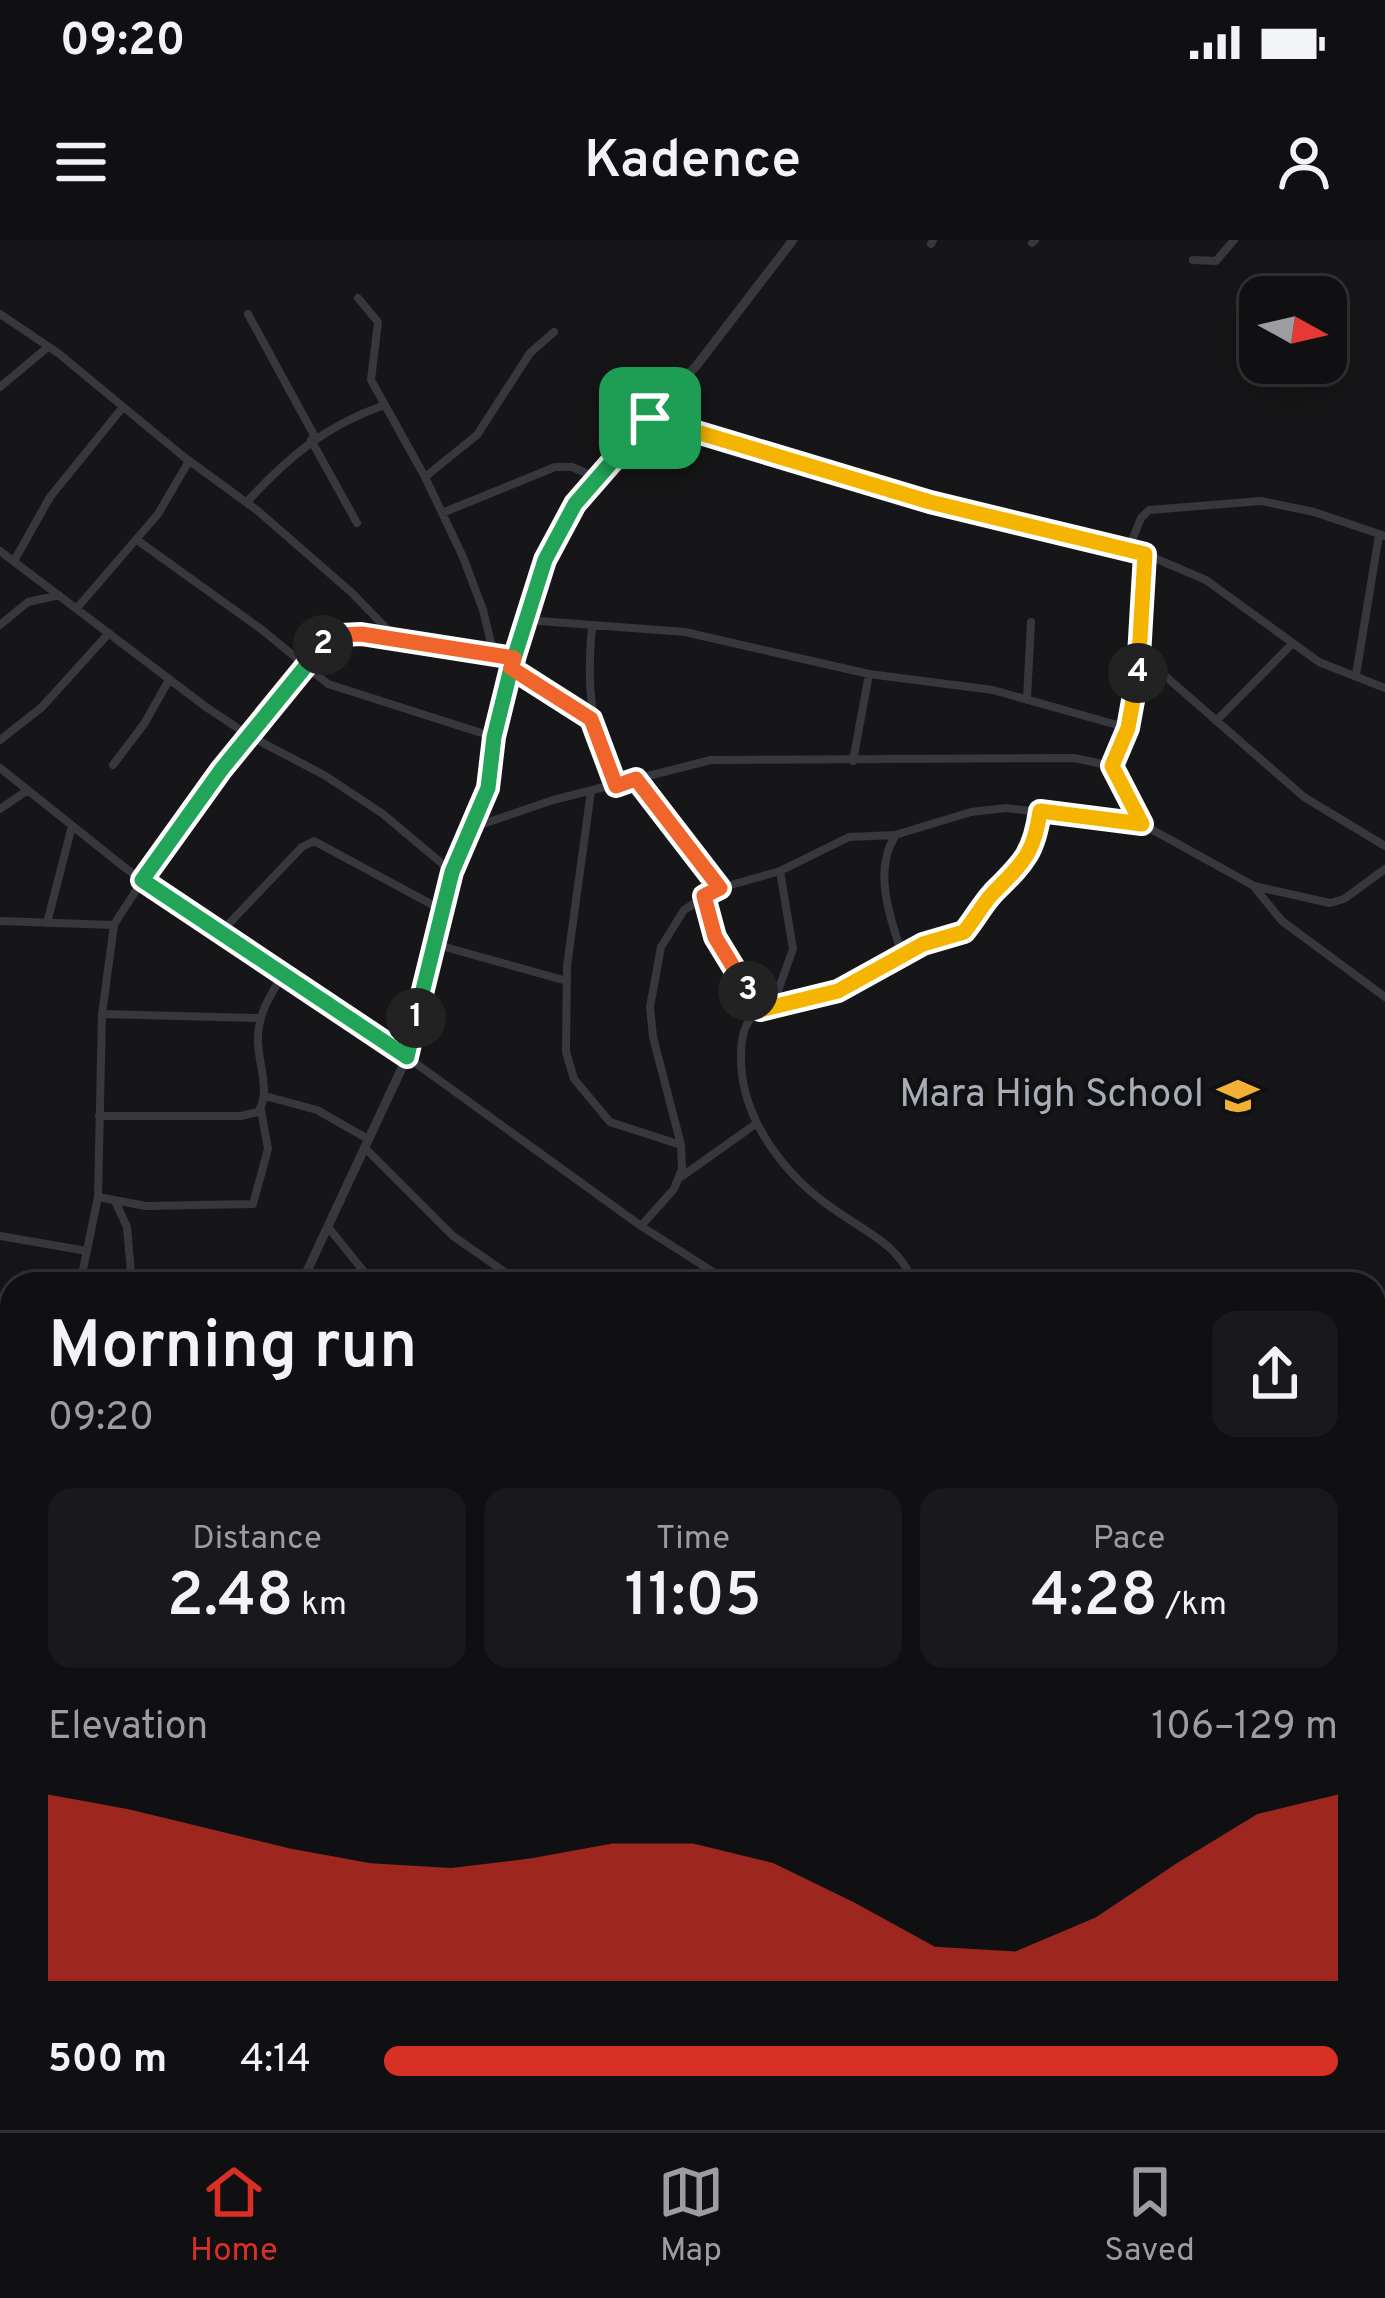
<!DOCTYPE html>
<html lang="en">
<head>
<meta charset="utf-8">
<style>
	body { margin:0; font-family:Overpass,sans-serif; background:#19191b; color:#f1f3f6; height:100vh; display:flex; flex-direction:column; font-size:45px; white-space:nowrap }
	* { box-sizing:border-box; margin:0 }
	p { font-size:39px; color:#9c9d9f }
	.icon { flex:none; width:66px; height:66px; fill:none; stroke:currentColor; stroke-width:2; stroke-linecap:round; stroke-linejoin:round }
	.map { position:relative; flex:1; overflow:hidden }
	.panel { position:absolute; left:0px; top:1032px; width:1386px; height:858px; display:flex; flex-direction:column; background:#101012; border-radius:36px 36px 0 0; box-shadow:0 12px 48px #0002,0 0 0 3px #303032 }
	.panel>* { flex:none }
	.needle { width:78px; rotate:98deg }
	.controls { position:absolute; left:1239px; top:36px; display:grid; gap:24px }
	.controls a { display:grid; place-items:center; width:108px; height:108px; border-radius:24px; background:#101012; box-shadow:0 12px 48px #0002,0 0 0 3px #303032; font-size:60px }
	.pin { position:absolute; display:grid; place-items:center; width:102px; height:102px; color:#fff; margin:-51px; border-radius:24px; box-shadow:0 6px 18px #0006 }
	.km { position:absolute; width:60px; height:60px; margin:-30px; border-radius:50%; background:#222; color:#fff; font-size:33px; line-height:60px; text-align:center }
	.round { display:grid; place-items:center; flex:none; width:126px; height:126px; border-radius:24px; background:#19191b }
	.head { display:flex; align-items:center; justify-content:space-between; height:204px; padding:0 48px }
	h1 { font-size:66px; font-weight:600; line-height:90px }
	.metrics { display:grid; grid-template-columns:repeat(3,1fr); gap:18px; height:204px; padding:12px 48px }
	.metrics div { display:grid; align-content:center; border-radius:24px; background:#19191b; text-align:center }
	.metrics b { font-size:60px; font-weight:600 }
	.metrics small { font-size:33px; font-weight:400 }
	.metrics p { font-size:33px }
	.chart { height:336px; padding:24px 48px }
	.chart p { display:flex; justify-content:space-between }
	.chart svg { width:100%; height:216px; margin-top:12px; fill:#d93025; opacity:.7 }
	ul { padding:0 48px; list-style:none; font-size:39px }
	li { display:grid; grid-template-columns:192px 144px 1fr; align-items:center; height:90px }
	li i { height:30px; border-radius:15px; background:#d93025 }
	.status { display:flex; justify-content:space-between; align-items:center; height:84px; padding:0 60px; background:#101012; direction:ltr }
	.status svg { height:33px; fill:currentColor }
	header { display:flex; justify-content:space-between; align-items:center; height:156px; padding:0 48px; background:#101012; font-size:54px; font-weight:600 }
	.dock { display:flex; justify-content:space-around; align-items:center; height:168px; border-top:3px solid #303032; background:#101012; font-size:33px; color:#9c9d9f }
	.dock a { display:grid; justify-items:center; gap:6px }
	.dock .selected { color:#d93025 }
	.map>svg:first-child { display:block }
</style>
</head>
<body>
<div class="status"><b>09:20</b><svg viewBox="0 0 49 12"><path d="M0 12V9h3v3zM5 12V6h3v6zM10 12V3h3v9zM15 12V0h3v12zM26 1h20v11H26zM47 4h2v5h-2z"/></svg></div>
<header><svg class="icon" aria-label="menu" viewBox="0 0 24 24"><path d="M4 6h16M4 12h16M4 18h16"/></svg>Kadence<svg class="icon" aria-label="person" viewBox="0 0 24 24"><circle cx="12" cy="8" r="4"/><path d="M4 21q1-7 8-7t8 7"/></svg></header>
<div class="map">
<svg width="1385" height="1890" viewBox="0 0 1385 1890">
	<rect width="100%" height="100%" fill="#161618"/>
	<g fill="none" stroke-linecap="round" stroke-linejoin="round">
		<path stroke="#37383d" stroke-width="8" d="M1032 3 1035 0
			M931 4 933 0
			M1193 20 1216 21 1234 0
			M358 58 378 82 371 140 425 237 463 317 483 370 494 415
			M0 74 58 113 184 217 258 271 351 352 393 395
			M248 74 315 197
			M0 147 48 107
			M650 178 930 262 1145 314 1206 340 1319 422 1385 448
			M311 200 357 283
			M425 237 477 195 530 113 554 92
			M247 262C287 218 325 186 382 166
			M442 273 555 227H572L596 237
			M137 300 261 389 328 444 494 497
			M1129 308 1141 278 1149 270 1261 261 1314 272 1385 296
			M0 311 206 467 248 495 324 535 383 574 452 632
			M14 321 50 257 123 167
			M77 368 158 274 189 221
			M526 380 685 392 869 434 993 450 1128 488
			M0 385 28 362 59 355
			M592 387C586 450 591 487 616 546
			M1141 415 1304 557 1385 606
			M511 428 590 479
			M1356 435 1379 295
			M1027 458 1031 382
			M1216 481 1292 404
			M0 500 42 467 109 393
			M853 521 869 434
			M113 525 144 484 169 440
			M1112 526C1141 458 1144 388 1145 314
			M0 528 124 627 198 680 407 817 641 986 732 1044
			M636 539 720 648
			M591 551 567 726 566 812 574 839 610 882 681 905
			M0 569 28 550
			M471 588 553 560 711 520 1074 518 1112 526 1142 584 1254 646 1330 663 1344 659 1385 629
			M895 596C873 631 890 678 902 714
			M1255 648 1282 681 1385 757
			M704 656 715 697 760 770
			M0 681 114 685C141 640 303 405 340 395 384 384 467 411 514 418
			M47 683 72 586
			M219 694 302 607 314 601 442 670
			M434 704 567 741
			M773 765 793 709 780 631
			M102 774 260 778
			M265 856 317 870 368 899
			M99 876H241L258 872C272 850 257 823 258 798 258 774 270 756 282 736
			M364 907 453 996 522 1044
			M681 937 757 883
			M98 957 146 966 253 964 268 909 261 870
			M116 963 127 987 132 1044
			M641 986 674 949 682 929 681 905 653 797 650 767 661 707 684 670 720 648 780 631 849 597 895 595 971 572 1006 568 1141 584
			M328 987 374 1044
			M0 996 87 1011
			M80 1044 98 957 102 774 114 685
			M914 1044C899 1004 867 993 835 970 786 937 741 880 741 818 741 799 743 781 760 770L839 751 933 699 964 692C974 680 982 665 993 653 1023 623 1034 614 1040 571
			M1255 1044 1267 1033 1303 1044
			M1374 1073 1385 1078
			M0 1139 6 1113
			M0 1221 12 1227
			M1374 1242 1385 1248
			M0 1310 12 1315
			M1374 1365 1385 1349
			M0 1431 12 1395
			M0 1441 12 1450
			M1374 1511 1385 1519
			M1374 1630 1385 1637
			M0 1677 12 1683
			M1374 1696 1385 1698
			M0 1727 12 1718
			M1374 1789 1385 1791
			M0 1831 12 1841
			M54 1878 67 1890
			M204 1878 229 1890
			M421 1878 449 1890
			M1047 1878 1104 1890
			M799 1880 834 1878
			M235 1890 245 1878
			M355 1890 361 1878
			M1252 1890 1253 1878"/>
		<path stroke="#37383d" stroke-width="9" d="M301 1044 407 817 452 632 488 549 494 497 511 428 545 320 575 264 596 237 697 125 793 0
			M0 1111 12 1114"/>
	</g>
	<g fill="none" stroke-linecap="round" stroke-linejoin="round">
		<g stroke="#fff" stroke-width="24">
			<path id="split-1" d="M416 778 452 632 488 548 494 497 511 428 545 320 575 264 650 178"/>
		</g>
		<g stroke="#fff" stroke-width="24">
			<path id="split-2" d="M323 405 221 530 142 640 407 817 416 778"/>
		</g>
		<g stroke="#fff" stroke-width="24">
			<path id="split-3" d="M323 405 341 395 361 394 514 418 511 428 591 479 616 546 636 539 720 648 704 656 715 697 748 751"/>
		</g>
		<g stroke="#fff" stroke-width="24">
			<path id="split-4" d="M748 751 760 770 838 751 923 704 964 692C974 680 982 665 993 653 1023 623 1034 614 1040 571L1142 584 1112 526 1128 488 1138 433"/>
		</g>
		<g stroke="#fff" stroke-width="24">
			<path id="split-5" d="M650 178 930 262 1145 314 1138 433"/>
		</g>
		<use href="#split-1" stroke="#22a559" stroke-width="15"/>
		<use href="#split-2" stroke="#22a559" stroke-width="15"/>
		<use href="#split-3" stroke="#f0652b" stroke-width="15"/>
		<use href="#split-4" stroke="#f5b400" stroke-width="15"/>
		<use href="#split-5" stroke="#f5b400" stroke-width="15"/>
	</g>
	<defs>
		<g id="school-bare" transform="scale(3.24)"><path d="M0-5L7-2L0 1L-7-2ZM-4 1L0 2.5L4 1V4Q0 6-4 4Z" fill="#f2b134" stroke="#111113" stroke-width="2.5" paint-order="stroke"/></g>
	</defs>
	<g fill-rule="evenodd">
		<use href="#school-bare" x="1238" y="856"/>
	</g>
	<g text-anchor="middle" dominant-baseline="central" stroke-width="9" stroke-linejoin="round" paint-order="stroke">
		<g font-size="39" fill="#a8adb8" stroke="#111113" text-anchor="end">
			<text x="1204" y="856">Mara High School</text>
		</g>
	</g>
</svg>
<div class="controls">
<a><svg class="needle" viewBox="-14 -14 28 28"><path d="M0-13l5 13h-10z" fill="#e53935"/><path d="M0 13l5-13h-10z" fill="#9c9d9f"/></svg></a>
</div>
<div class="pin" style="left:650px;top:178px;background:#1e9e55"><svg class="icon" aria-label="arrive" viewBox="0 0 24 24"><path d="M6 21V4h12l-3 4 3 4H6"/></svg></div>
<b class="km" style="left:416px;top:778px">1</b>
<b class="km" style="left:323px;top:405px">2</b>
<b class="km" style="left:748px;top:751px">3</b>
<b class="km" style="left:1138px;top:433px">4</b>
<section class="panel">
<div class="head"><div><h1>Morning run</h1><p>09:20</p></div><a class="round"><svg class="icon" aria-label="share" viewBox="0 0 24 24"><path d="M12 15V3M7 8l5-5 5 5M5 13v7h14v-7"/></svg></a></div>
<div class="metrics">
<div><p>Distance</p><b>2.48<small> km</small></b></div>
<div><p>Time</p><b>11:05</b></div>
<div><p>Pace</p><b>4:28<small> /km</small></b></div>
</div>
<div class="chart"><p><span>Elevation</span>106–129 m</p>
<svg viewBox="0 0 160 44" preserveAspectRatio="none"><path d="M0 44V6L10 9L20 13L30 17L40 20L50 21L60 19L70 16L80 16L90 20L100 28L110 37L120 38L130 31L140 20L150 10L160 6V44z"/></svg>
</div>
<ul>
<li><b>500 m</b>4:14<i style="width:100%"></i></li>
</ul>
</section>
</div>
<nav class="dock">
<a class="selected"><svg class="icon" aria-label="home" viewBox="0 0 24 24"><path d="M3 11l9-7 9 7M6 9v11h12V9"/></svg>Home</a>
<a><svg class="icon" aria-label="map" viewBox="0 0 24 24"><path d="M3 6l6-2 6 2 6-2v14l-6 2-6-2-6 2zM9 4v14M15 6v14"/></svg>Map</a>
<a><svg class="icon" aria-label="saved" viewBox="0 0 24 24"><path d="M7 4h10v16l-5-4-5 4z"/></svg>Saved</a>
</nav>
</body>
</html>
